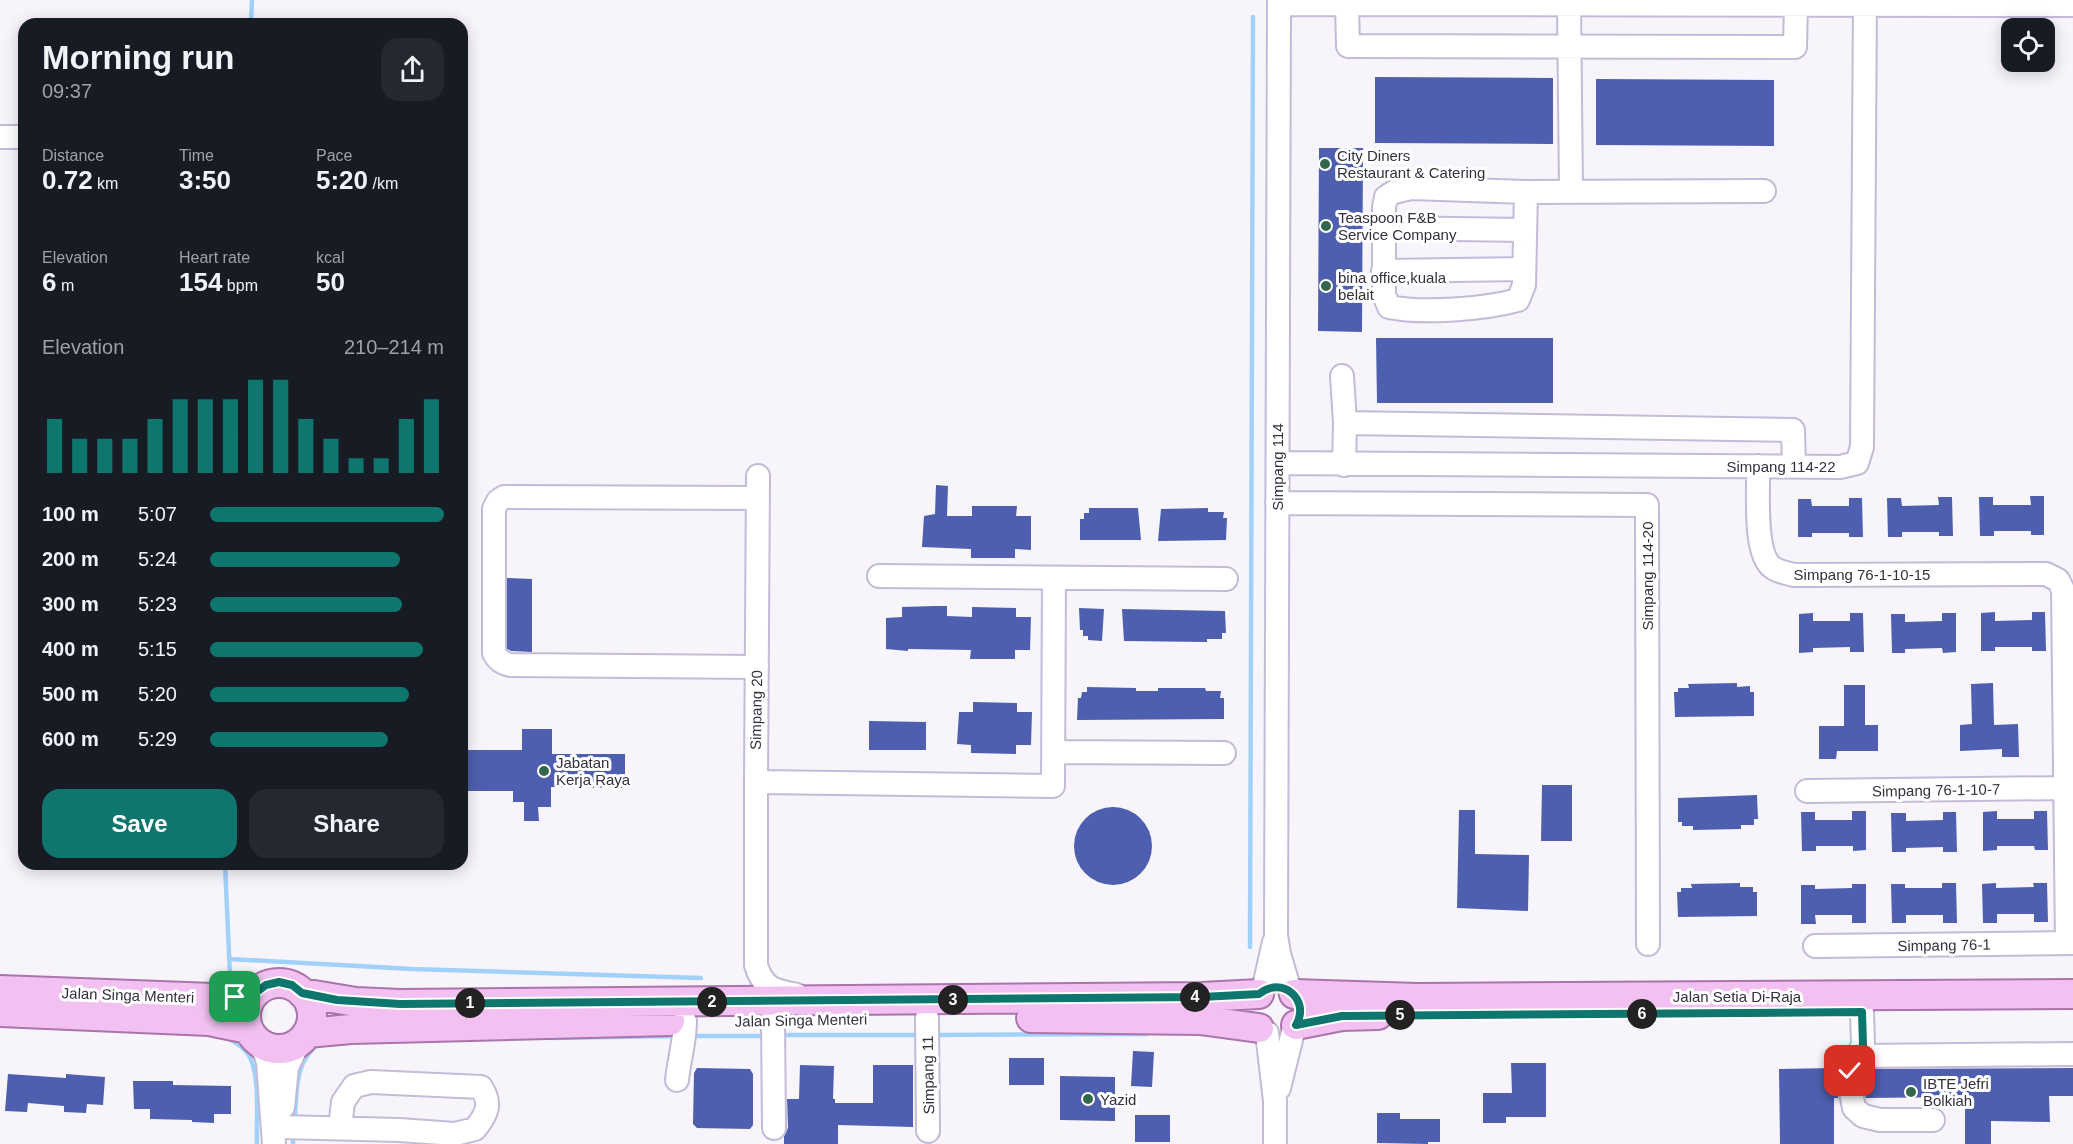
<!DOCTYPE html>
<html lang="en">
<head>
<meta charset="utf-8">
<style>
	body { margin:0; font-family:Arial,sans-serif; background:#242831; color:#f1f3f6; height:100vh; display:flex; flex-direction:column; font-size:22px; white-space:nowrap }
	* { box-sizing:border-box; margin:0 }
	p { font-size:20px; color:#9ea1a6 }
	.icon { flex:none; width:33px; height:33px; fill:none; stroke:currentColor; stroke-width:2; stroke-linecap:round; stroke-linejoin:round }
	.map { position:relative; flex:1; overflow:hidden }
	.side { position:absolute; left:18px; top:18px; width:450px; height:852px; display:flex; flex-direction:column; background:#171b24; border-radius:18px; box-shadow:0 3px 15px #0003 }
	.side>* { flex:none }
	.fabs { position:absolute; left:2001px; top:18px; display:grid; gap:12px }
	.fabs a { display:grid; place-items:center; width:54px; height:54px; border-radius:12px; background:#171b24; box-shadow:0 3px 15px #0003; font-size:30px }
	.pin { position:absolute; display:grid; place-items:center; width:51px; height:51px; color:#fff; margin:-26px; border-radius:12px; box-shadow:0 3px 9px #0006 }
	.km { position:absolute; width:30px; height:30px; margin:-15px; border-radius:50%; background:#222; color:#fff; font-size:16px; line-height:30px; text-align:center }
	.round { display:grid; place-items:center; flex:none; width:63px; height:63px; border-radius:18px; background:#242831 }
	.headline { display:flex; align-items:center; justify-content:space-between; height:102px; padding:0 24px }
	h1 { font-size:33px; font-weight:600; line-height:45px }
	.stats { display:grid; grid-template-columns:repeat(3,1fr); gap:9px; height:102px; padding:6px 24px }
	.stats div { display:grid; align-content:center }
	.stats b { font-size:26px; font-weight:600 }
	.stats small { font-size:16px; font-weight:400 }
	.stats p { font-size:16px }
	.chart { height:168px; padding:12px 24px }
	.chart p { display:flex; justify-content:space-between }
	.chart svg { width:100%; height:108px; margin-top:6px; stroke:#0f766e; stroke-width:6 }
	.button { display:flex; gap:12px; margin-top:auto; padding:12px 24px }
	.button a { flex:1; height:69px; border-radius:18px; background:#0f766e; color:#fff; font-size:24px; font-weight:600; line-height:69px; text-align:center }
	.button a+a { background:#242831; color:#f1f3f6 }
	ul { padding:0 24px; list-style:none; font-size:20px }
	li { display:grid; grid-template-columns:96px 72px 1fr; align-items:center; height:45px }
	li i { height:15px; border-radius:8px; background:#0f766e }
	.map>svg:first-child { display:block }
</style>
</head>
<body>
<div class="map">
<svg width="2073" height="1144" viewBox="0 0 2073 1144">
	<rect width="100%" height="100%" fill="#f7f5fb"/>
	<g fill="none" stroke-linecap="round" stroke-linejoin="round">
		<path stroke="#a1d1f9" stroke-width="4.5" d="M251 24 252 0
			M225 864 230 976
			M1250 947 1253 17
			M229 959 412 969 701 978
			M781 1035H920
			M935 1035 1146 1034
			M695 1036H765
			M551 1038 674 1036
			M229 1039C237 1043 243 1047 248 1054 261 1073 256 1120 257 1144
			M295 1114C297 1088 295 1061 319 1044
			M293 1144V1140"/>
	</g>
	<path fill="#4d5fae" d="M1375 77 1553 78V144L1375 143Z
		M1596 79 1774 80V146L1596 145Z
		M1319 148H1363L1362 332 1318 331Z
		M1376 338H1553V403H1377Z
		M936 485 948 486 947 516H972V506H1017L1016 516H1031V550L1015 549V558H971V549L922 547 924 516 935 514Z
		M2030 496H2044V535H2031V531H1994V536H1980L1979 497H1993V505H2031Z
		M1938 497H1952L1953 536H1939V532H1902V537H1888L1887 498H1901L1902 506 1939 505Z
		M1849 498H1862L1863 537H1849V533H1812V537H1798V499H1811L1812 506H1849Z
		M1089 508H1138L1141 540H1080V519H1084V513H1089Z
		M1208 508V512H1224L1223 518H1227L1226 540 1158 541 1161 509Z
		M507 578 532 579V652L511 651 507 649Z
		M935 606H947V616L972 617V607L1016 608V617H1031L1030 650H1015V659H970L971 650 908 649V651L886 649V618L902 617V607Z
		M1079 608 1104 609 1102 641 1088 640V636H1083V630H1080Z
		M1122 609 1225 611 1226 633H1222V639H1207V642L1124 641Z
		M1995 612V621L2032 620V612H2045L2046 651H2032V647H1995V651H1981V613Z
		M1813 613V621H1850V613H1863L1864 652H1850V647L1813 648V652L1799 653V614Z
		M1942 613H1956V652L1943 653 1942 648 1905 649V653H1892L1891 614H1905V622L1942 621Z
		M1737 683V687L1750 686V692H1754V716L1675 717 1674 692H1678V688H1689L1688 684Z
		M1993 683 1994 725 2018 724 2019 757H2002V749L1960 751V725L1972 724 1971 684Z
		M1844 685H1865V725H1878V751H1837L1836 759H1819V726H1844Z
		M1087 687 1136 688V691H1158V688H1205L1206 691H1221L1220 698H1224V719L1077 720 1078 698H1081L1082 692H1087Z
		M973 702 1017 703V712H1032L1031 745H1016V754L971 753V745L957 744 959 712H973Z
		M869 721 926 722V750H869Z
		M522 729H552V754H625V788L551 787V807H538L539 821H524V802H513V791H462V750H522Z
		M1542 785H1572V841H1541Z
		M1757 795 1758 819H1754V825H1741V829L1693 830V826H1682V822H1678V798Z
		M1074 846a39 39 0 1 1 78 0a39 39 0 1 1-78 0Z
		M1459 810H1475V854L1529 855 1528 911 1457 908Z
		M1852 811H1866V850L1853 851V846H1816V851H1802L1801 812H1815V820H1852Z
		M1997 811V819H2034V811H2047L2048 850H2035L2034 846H1997V850L1983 851V812Z
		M1943 812H1956L1957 852H1943V847L1906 848V852H1892L1891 813H1906V821L1943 820Z
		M1740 883V887H1753V892H1757V916L1678 917 1677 892H1681V888H1692L1691 884Z
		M1942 883H1956L1957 923H1943V915H1906V923H1892L1891 884H1905V888H1942Z
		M1996 883V888L2034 887 2033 883H2047L2048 922H2034V914H1997V923H1983L1982 884Z
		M1852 884H1866V923H1852V915H1815L1816 924H1801V885H1815V889L1852 888Z
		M1133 1051 1154 1052 1152 1087 1131 1086Z
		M1009 1058H1044V1085H1009Z
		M1511 1063H1546V1117H1506V1123H1483V1093H1512Z
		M800 1065 834 1066 833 1099H835V1103H873V1065H913V1127L838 1125V1144H784V1136L788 1128 787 1099H799Z
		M697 1068 750 1069 753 1074V1125L750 1129 697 1128 693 1124 694 1073Z
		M1834 1068 1837 1069 1838 1098H1834V1144H1780L1779 1069Z
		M2073 1068V1096H2049L2050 1122 1991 1121V1144H1965V1097L1866 1098 1864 1090V1074L1866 1069Z
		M8 1074 66 1078V1074L105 1077 103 1105 87 1104 86 1113 64 1112V1106L28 1103 27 1112 5 1111Z
		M1060 1076 1115 1077V1121L1060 1120Z
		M133 1081H173V1085L231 1086V1114H214V1123L192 1122V1120L150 1119V1109H134Z
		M1377 1113H1400V1119H1440V1142H1428V1144L1377 1143Z
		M1135 1115H1170V1142H1135Z"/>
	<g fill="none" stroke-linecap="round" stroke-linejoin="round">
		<g stroke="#c3bbd7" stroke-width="26">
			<path id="minor" d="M1279 0 1276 935 1279 954 1290 991
				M1279 4 2073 5
				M1347 4 1348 46 1795 47 1796 3
				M1569 4 1571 192
				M0 137H24
				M1526 192 1524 285 1518 300C1485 309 1423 314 1389 307L1384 295V207L1386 197 1394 192 1411 188 1526 192 1764 191
				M1384 228 1525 230
				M1383 271 1524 269
				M1342 376 1345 423 1344 465
				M1345 423 1793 430 1794 466
				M1278 463 1840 467 1857 463 1862 447 1865 0
				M1758 466C1759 489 1753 553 1772 567 1778 572 1787 573 1794 575L2046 574 2058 580 2063 590 2067 943
				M758 476 756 782V965C763 989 775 991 797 995
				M1277 503 1647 505 1648 944
				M879 576 1226 579
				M757 667 510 665C503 663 498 661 494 653V509L498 501 504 497 758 498
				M1053 752 1224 753
				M756 782 1053 786 1054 578
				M1807 791 2065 788
				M1815 946 2073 943
				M1263 991 1274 942
				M1862 1012 1863 1045 1850 1071 1851 1092 1854 1108 1863 1116 1880 1120H1933
				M927 1018 928 1131
				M773 1020 774 1128
				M1267 1033 1275 1101V1144
				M255 1039 265 1053 268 1062 274 1144
				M1858 1056 2073 1054
				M677 1080C679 1060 685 1041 685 1021
				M1279 1088 1294 1028
				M283 1107 287 1067 299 1042
				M281 1127 399 1130 455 1134 475 1129C487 1114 492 1104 481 1087L371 1082 354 1086 343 1102 340 1128"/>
		</g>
		<g stroke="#aa74ac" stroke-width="32">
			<path id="major" d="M246 1016a33 33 0 1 1 66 0a33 33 0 1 1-66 0Z
				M0 990 213 998 235 997 255 993
				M302 993 356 1002 400 1004 1202 997 1259 994
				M1294 994 1417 998 2073 994
				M0 1012 209 1021 248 1029
				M1031 1018 1200 1020 1259 1028
				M1296 1025 1342 1016 1378 1015
				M307 1033 351 1029 670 1021"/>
		</g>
		<use href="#minor" stroke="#fff" stroke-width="22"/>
		<use href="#major" stroke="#f2c1f1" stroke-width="28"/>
	</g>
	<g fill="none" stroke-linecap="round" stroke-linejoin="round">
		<g stroke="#fff" stroke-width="12">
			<path id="route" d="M235 997 255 993 266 985 279 982 292 985 302 993 337 1000 400 1004 1202 997 1259 994C1282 975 1311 1000 1296 1025L1342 1016 1862 1012 1863 1045 1850 1071"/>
		</g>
		<use href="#route" stroke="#0f766e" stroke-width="8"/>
	</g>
	<g fill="#33674d" stroke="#fff" stroke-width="2">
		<circle cx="1325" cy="164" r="6"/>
		<circle cx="1326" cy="226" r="6"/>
		<circle cx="1326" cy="286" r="6"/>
		<circle cx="544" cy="771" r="6"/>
		<circle cx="1911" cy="1092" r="6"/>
		<circle cx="1088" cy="1099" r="6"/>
	</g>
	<g text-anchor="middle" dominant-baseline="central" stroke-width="6" stroke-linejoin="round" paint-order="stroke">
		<g font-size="15" fill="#34303c" stroke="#fff" text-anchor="start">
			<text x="1337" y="155">City Diners<tspan x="1337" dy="17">Restaurant &amp; Catering</tspan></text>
			<text x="1338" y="217">Teaspoon F&amp;B<tspan x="1338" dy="17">Service Company</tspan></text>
			<text x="1338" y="277">bina office,kuala<tspan x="1338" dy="17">belait</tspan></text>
			<text x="556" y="762">Jabatan<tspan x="556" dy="17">Kerja Raya</tspan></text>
			<text x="1923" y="1083">IBTE Jefri<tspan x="1923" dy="17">Bolkiah</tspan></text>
			<text x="1100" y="1099">Yazid</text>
		</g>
		<g font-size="15" fill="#34303c" stroke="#fff">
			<text x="1781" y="466">Simpang 114-22</text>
			<text transform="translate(1277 467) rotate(-90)">Simpang 114</text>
			<text x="1862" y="574">Simpang 76-1-10-15</text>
			<text transform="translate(1647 576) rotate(-90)">Simpang 114-20</text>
			<text transform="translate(756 710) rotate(-89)">Simpang 20</text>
			<text transform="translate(1936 790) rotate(-1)">Simpang 76-1-10-7</text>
			<text transform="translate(1944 945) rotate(-1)">Simpang 76-1</text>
			<text transform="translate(128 995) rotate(2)">Jalan Singa Menteri</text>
			<text x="1737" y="996">Jalan Setia Di-Raja</text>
			<text transform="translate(801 1020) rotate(-1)">Jalan Singa Menteri</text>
			<text transform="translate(928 1075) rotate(-91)">Simpang 11</text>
		</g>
	</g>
</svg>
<div class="fabs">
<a><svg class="icon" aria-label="locate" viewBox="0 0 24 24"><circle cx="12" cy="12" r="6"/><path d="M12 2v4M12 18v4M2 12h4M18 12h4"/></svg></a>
</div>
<div class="pin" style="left:235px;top:997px;background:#1e9e55"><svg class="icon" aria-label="arrive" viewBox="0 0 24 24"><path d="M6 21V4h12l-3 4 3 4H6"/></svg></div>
<div class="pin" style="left:1850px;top:1071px;background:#d93025"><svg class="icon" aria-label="check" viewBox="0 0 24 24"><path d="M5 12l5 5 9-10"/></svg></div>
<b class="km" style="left:470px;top:1003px">1</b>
<b class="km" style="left:712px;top:1002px">2</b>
<b class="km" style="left:953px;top:1000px">3</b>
<b class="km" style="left:1195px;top:997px">4</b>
<b class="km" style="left:1400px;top:1015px">5</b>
<b class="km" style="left:1642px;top:1014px">6</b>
<section class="side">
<div class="headline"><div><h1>Morning run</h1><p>09:37</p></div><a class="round"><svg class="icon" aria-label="share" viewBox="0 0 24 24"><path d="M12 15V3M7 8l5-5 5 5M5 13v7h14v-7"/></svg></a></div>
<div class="stats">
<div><p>Distance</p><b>0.72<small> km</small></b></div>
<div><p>Time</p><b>3:50</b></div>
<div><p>Pace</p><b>5:20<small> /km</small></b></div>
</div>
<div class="stats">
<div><p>Elevation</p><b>6<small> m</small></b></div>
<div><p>Heart rate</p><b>154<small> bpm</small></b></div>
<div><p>kcal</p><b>50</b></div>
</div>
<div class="chart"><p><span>Elevation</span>210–214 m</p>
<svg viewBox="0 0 160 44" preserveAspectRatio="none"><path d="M5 44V22M15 44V30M25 44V30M35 44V30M45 44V22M55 44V14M65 44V14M75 44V14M85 44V6M95 44V6M105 44V22M115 44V30M125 44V38M135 44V38M145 44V22M155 44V14"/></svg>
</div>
<ul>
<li><b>100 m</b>5:07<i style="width:100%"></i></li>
<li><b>200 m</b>5:24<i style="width:81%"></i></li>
<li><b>300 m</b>5:23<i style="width:82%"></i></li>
<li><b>400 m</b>5:15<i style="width:91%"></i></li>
<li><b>500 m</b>5:20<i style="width:85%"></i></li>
<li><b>600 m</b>5:29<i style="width:76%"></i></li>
</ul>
<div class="button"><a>Save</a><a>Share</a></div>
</section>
</div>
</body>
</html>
